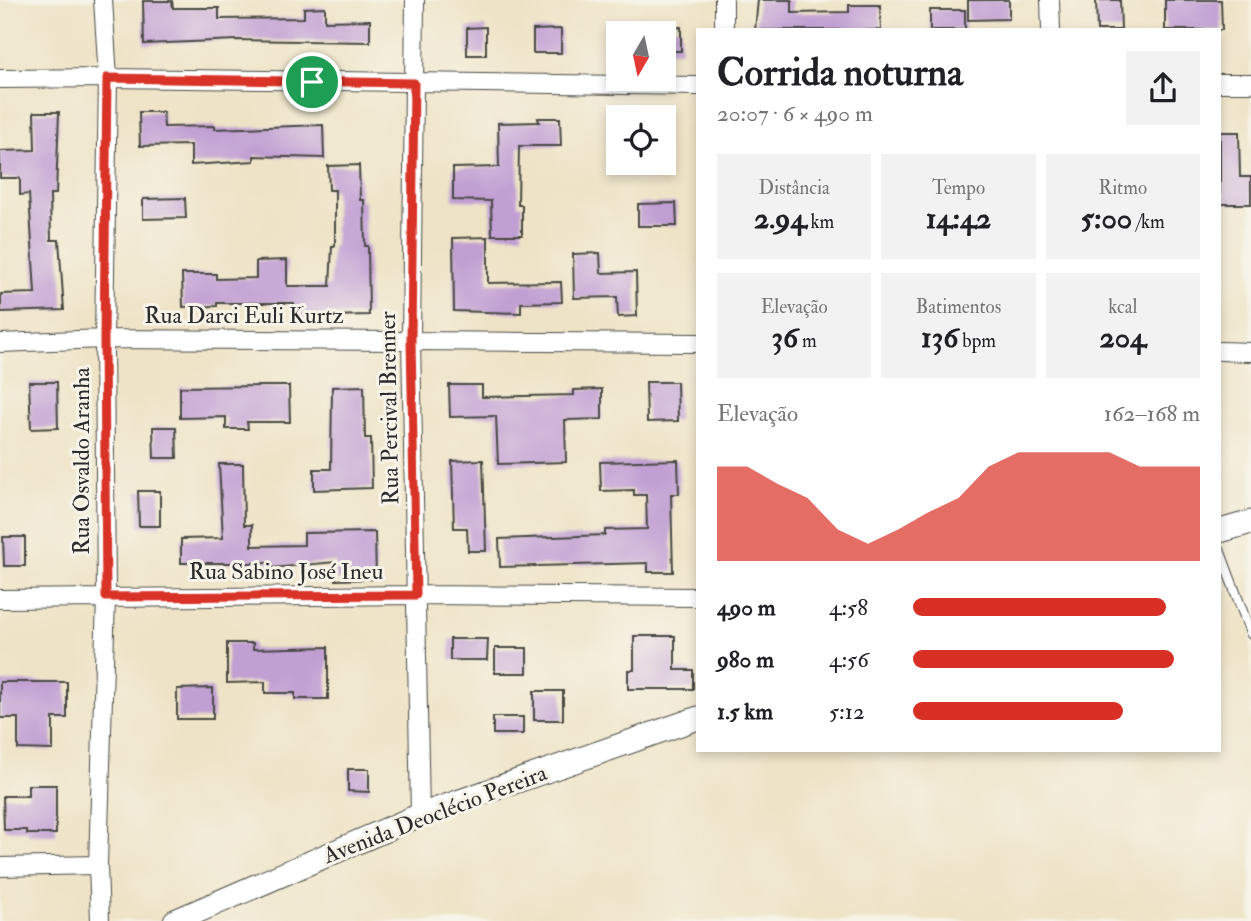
<!DOCTYPE html>
<html lang="pt">
<head>
<meta charset="utf-8">
<style>
	body { margin:0; font-family:"IM FELL Double Pica",serif; background:#f2f2f2; color:#202124; height:100vh; display:flex; flex-direction:column; font-size:26px; white-space:nowrap }
	* { box-sizing:border-box; margin:0 }
	p { font-size:23px; color:#757577 }
	.icon { flex:none; width:38px; height:38px; fill:none; stroke:currentColor; stroke-width:2; stroke-linecap:round; stroke-linejoin:round }
	.map { position:relative; flex:1; overflow:hidden }
	.sheet { position:absolute; left:696px; top:28px; width:525px; height:724px; display:flex; flex-direction:column; background:#fff; border-radius:0px; box-shadow:0 4px 10px #0003 }
	.sheet>* { flex:none }
	.needle { width:46px; rotate:189deg }
	.tools { position:absolute; left:606px; top:21px; display:grid; gap:14px }
	.tools a { display:grid; place-items:center; width:70px; height:70px; border-radius:0px; background:#fff; box-shadow:0 4px 10px #0003; font-size:35px }
	.pin { position:absolute; display:grid; place-items:center; width:60px; height:60px; color:#fff; margin:-30px; border:4px solid #fff; border-radius:50%; box-shadow:0 2px 7px #0007 }
	.round { display:grid; place-items:center; flex:none; width:74px; height:74px; border-radius:0px; background:#f2f2f2 }
	.headline { display:flex; align-items:center; justify-content:space-between; height:119px; padding:0 21px }
	h1 { font-size:38px; font-weight:700; line-height:52px }
	.figures { display:grid; grid-template-columns:repeat(3,1fr); gap:10px; height:119px; padding:7px 21px }
	.figures div { display:grid; align-content:center; border-radius:0px; background:#f2f2f2; text-align:center }
	.figures b { font-size:30px; font-weight:700 }
	.figures small { font-size:19px; font-weight:400 }
	.figures p { font-size:19px }
	.chart { height:196px; padding:14px 21px }
	.chart p { display:flex; justify-content:space-between }
	.chart svg { width:100%; height:126px; margin-top:7px; fill:#d93025; opacity:.7 }
	ul { padding:0 21px; list-style:none; font-size:23px }
	li { display:grid; grid-template-columns:112px 84px 1fr; align-items:center; height:52px }
	li i { height:18px; border-radius:9px; background:#d93025 }
	.map>svg:first-child { display:block }
</style>
</head>
<body>
<div class="map">
<svg width="1251" height="921" viewBox="0 0 1251 921">
	<rect width="100%" height="100%" fill="#f7f3e8"/>
	<filter id="ink" filterUnits="userSpaceOnUse"><feTurbulence type="fractalNoise" baseFrequency=".0143" numOctaves="2"/><feDisplacementMap in="SourceGraphic" scale="14" xChannelSelector="R" yChannelSelector="G"/><feConvolveMatrix kernelMatrix="1 2 1 2 8 2 1 2 1" color-interpolation-filters="sRGB"/></filter>
	<filter id="wash" filterUnits="userSpaceOnUse"><feTurbulence type="fractalNoise" baseFrequency=".00686" numOctaves="4" result="noise"/><feDisplacementMap in="SourceGraphic" scale="28" xChannelSelector="R" yChannelSelector="G"/><feGaussianBlur stdDeviation="1.57" result="paint"/><feColorMatrix in="noise" values="0 0 0 0 0 0 0 0 0 0 0 0 0 0 0 0 0 1.4 0 .05"/><feComposite in="paint" operator="in"/></filter>
	<g filter="url(#wash)">
		<rect width="100%" height="100%" fill="#eee3c6"/>
		<g id="blocks">
			<path fill="#c09fd3" d="M758 0H792V13L849 12V5H880L881 30H755Z
				M968 0H1009V19L968 20Z
				M1096 0H1120L1121 30H1097Z
				M1165 0H1221L1222 30H1165Z
				M143 1H172L173 8H219V19L304 18V8L325 7V21L370 20V42L237 40 144 44Z
				M930 10H965V30H930Z
				M486 27V55H467V28Z
				M681 27V51H663V28Z
				M561 29V53H533V30Z
				M34 112H59L56 194H50L51 240H59L64 310 1 312V294L35 293 29 194 20 195V178H0V151L35 150Z
				M139 112H163L164 127 215 126V129L323 125 324 158 254 156V161L191 165V145L140 146Z
				M538 118H560L561 146H519L518 205H522V235H492L491 201 453 200V168L499 167 498 123 539 122Z
				M1220 132H1239L1240 177H1251V204H1220Z
				M359 165 360 200H364L365 246H368L369 315 327 316V323H295L294 303H217V306L183 307 182 274H216V279L256 278V261L287 260V286H330L332 246H335V190H329L328 166Z
				M185 198 186 218 143 219V199Z
				M676 203 677 226H638V204Z
				M488 237V283L561 282 562 302 521 303V313L454 311 453 238Z
				M600 253 601 273 636 272 637 316 618 317 617 297 574 298 573 254Z
				M29 382H57L58 428 31 429Z
				M646 382H677L678 421 647 422Z
				M449 385H482V397L574 395V390L602 389V419L565 420 566 462 498 464 496 416 450 417Z
				M265 386H289L290 422H247L248 429H226V417L180 418V387Z
				M364 386 365 438H371L372 488 314 490V469H331L332 387Z
				M153 427H176L177 458H154Z
				M483 460 486 551H468L467 528H454L452 461Z
				M678 460 679 494H671L673 572H648V563L500 567 499 539 605 535V530L647 529 646 495H634V490L601 491 600 462Z
				M219 464H243L244 525H252V546L304 545V533L375 532 376 579 336 580 335 562 272 568V563H181V539L223 538Z
				M138 491H160V526H139Z
				M3 537H25V566H4Z
				M634 636H675V670H693V689H628V670H634Z
				M450 639H488L487 660H450Z
				M227 643H253V649L328 647V699H295V693H265V682L227 683Z
				M495 648H527V673H495Z
				M0 682H67V718H53V750L18 749V718H0Z
				M213 688V719H177V689Z
				M534 691H563V720H534Z
				M493 717H523V734H493Z
				M348 769H369V792L348 791Z
				M28 785H56V834H27V830H4L3 796H28Z"/>
		</g>
	</g>
	<g filter="url(#ink)">
		<use href="#blocks" fill-opacity="0" stroke="#484742" stroke-width="2"/>
		<g fill="none" stroke-linecap="round" stroke-linejoin="round">
			<g stroke="#484742" stroke-width="11">
				<path id="service" d="M1220 551 1251 634"/>
			</g>
			<g stroke="#484742" stroke-width="20">
				<path id="minor" d="M415 0 411 340 420 815
					M724 0V30
					M1050 0 1051 30
					M0 79 108 78 698 86
					M1220 83H1251
					M0 343 104 339 698 343
					M1220 351 1251 352
					M0 599 416 595 698 597
					M0 867 98 865
					M100 921 98 865 106 597 104 339 108 78 103 0"/>
			</g>
			<g stroke="#484742" stroke-width="25">
				<path id="tertiary" d="M1220 531 1251 522
					M175 921 420 815 698 718"/>
			</g>
			<use href="#service" stroke="#fff" stroke-width="9"/>
			<use href="#minor" stroke="#fff" stroke-width="18"/>
			<use href="#tertiary" stroke="#fff" stroke-width="23"/>
		</g>
	</g>
	<g fill="none" stroke-linecap="round" stroke-linejoin="round" filter="url(#ink)">
		<g stroke="#fff" stroke-width="14">
			<path id="route" d="M107 78 414 83 411 340 416 595 106 597 104 339Z"/>
		</g>
		<use href="#route" stroke="#d93025" stroke-width="9"/>
	</g>
	<g text-anchor="middle" dominant-baseline="central" stroke-width="6" stroke-linejoin="round" paint-order="stroke">
		<g font-size="23" fill="#2b2b2b" stroke="#f7f3e8">
			<text x="244" y="315">Rua Darci Euli Kurtz</text>
			<text transform="translate(389 408) rotate(-91)">Rua Percival Brenner</text>
			<text transform="translate(81 461) rotate(-90)">Rua Osvaldo Aranha</text>
			<text x="286" y="571">Rua Sabino José Ineu</text>
			<text transform="translate(435 814) rotate(-21)">Avenida Deoclécio Pereira</text>
		</g>
	</g>
</svg>
<div class="tools">
<a><svg class="needle" viewBox="-14 -14 28 28"><path d="M0-13l5 13h-10z" fill="#e53935"/><path d="M0 13l5-13h-10z" fill="#757577"/></svg></a>
<a><svg class="icon" aria-label="locate" viewBox="0 0 24 24"><circle cx="12" cy="12" r="6"/><path d="M12 2v4M12 18v4M2 12h4M18 12h4"/></svg></a>
</div>
<div class="pin" style="left:312px;top:82px;background:#1e9e55"><svg class="icon" aria-label="arrive" viewBox="0 0 24 24"><path d="M6 21V4h12l-3 4 3 4H6"/></svg></div>
<section class="sheet">
<div class="headline"><div><h1>Corrida noturna</h1><p>20:07 · 6 × 490 m</p></div><a class="round"><svg class="icon" aria-label="share" viewBox="0 0 24 24"><path d="M12 15V3M7 8l5-5 5 5M5 13v7h14v-7"/></svg></a></div>
<div class="figures">
<div><p>Distância</p><b>2.94<small> km</small></b></div>
<div><p>Tempo</p><b>14:42</b></div>
<div><p>Ritmo</p><b>5:00<small> /km</small></b></div>
</div>
<div class="figures">
<div><p>Elevação</p><b>36<small> m</small></b></div>
<div><p>Batimentos</p><b>136<small> bpm</small></b></div>
<div><p>kcal</p><b>204</b></div>
</div>
<div class="chart"><p><span>Elevação</span>162–168 m</p>
<svg viewBox="0 0 160 44" preserveAspectRatio="none"><path d="M0 44V11L10 11L20 17L30 22L40 33L50 38L60 33L70 27L80 22L90 11L100 6L110 6L120 6L130 6L140 11L150 11L160 11V44z"/></svg>
</div>
<ul>
<li><b>490 m</b>4:58<i style="width:88%"></i></li>
<li><b>980 m</b>4:56<i style="width:91%"></i></li>
<li><b>1.5 km</b>5:12<i style="width:73%"></i></li>
</ul>
</section>
</div>
</body>
</html>
